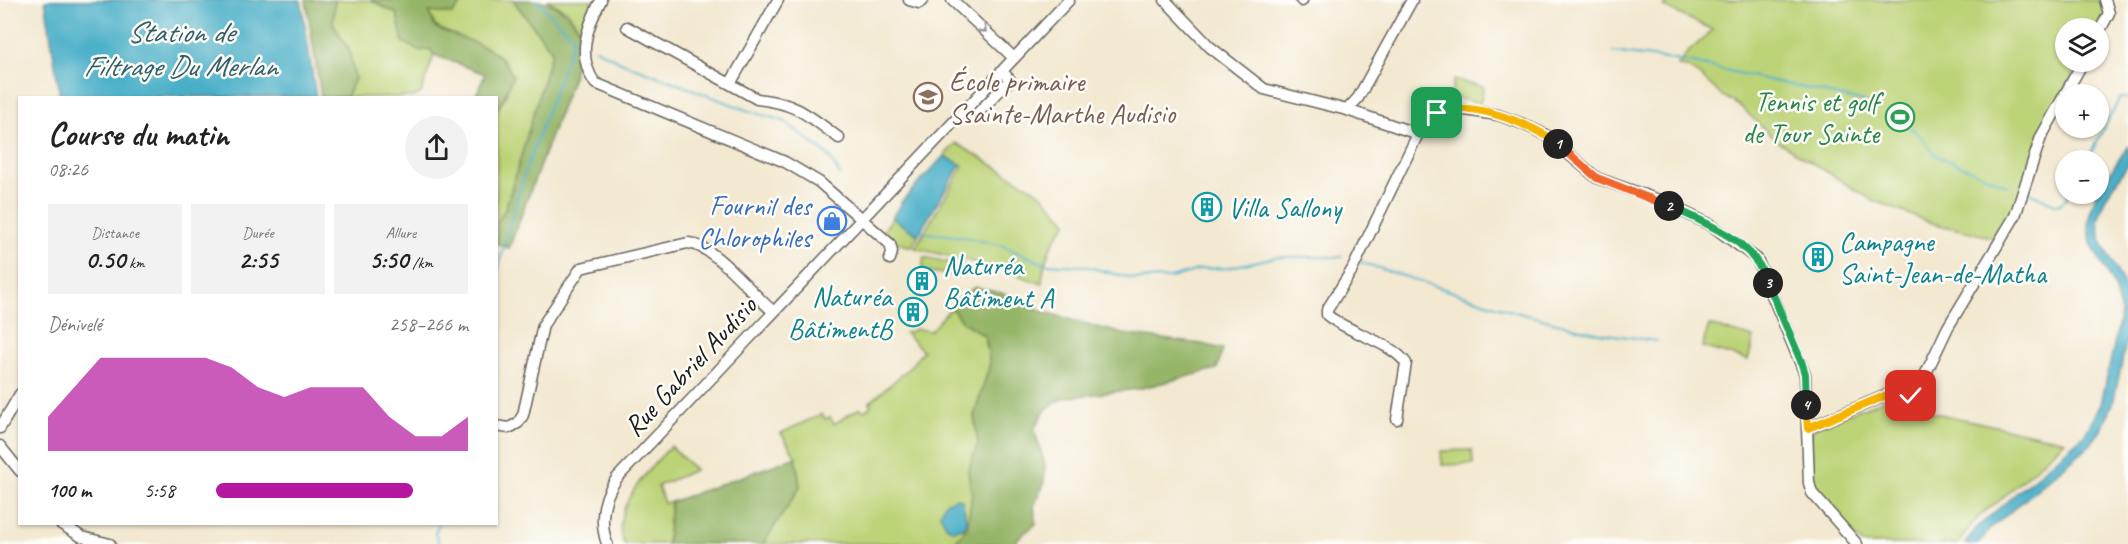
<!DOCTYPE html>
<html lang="fr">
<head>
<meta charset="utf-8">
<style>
	body { margin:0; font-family:Caveat,sans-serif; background:#f2f2f2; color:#222; height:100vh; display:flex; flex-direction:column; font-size:22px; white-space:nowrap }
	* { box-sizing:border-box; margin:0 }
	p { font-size:20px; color:#767676 }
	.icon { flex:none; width:33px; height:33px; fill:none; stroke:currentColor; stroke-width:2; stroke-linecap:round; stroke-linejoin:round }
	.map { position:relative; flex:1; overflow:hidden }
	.panel { position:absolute; left:18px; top:96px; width:480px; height:429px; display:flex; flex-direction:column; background:#fff; border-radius:0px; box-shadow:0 2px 4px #0004 }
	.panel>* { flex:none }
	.controls { position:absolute; left:2055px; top:18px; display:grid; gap:12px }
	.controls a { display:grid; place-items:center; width:54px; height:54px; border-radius:50%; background:#fff; box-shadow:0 2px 4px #0004; font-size:30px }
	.pin { position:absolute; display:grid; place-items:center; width:51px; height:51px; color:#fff; margin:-26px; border-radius:12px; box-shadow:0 3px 9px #0006 }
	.km { position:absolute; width:30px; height:30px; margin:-15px; border-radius:50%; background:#222; color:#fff; font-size:16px; line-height:30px; text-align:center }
	.round { display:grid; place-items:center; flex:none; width:63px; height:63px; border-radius:32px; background:#f2f2f2 }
	.overview { display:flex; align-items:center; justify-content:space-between; height:102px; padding:0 30px }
	h1 { font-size:33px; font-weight:700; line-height:45px }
	.metrics { display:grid; grid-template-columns:repeat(3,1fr); gap:9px; height:102px; padding:6px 30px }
	.metrics div { display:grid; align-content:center; border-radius:0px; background:#f2f2f2; text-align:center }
	.metrics b { font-size:26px; font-weight:700 }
	.metrics small { font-size:16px; font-weight:400 }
	.metrics p { font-size:16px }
	.chart { height:168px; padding:12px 30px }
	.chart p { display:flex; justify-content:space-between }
	.chart svg { width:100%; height:108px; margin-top:6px; fill:#b5179e; opacity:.7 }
	ul { padding:0 30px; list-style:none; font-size:20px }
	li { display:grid; grid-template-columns:96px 72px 1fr; align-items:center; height:45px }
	li i { height:15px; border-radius:8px; background:#b5179e }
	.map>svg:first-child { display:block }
</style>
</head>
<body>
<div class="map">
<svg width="2128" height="544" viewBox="0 0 2128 544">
	<rect width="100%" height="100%" fill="#fdfcf7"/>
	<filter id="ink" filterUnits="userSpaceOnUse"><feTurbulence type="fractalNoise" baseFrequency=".0167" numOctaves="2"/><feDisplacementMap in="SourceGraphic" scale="12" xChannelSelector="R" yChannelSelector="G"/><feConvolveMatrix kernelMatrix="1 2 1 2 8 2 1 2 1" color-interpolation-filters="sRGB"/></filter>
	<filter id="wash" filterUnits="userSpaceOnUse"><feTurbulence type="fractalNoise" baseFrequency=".008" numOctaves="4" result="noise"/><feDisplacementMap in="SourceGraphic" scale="24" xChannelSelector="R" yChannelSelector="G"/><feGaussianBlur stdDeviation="1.35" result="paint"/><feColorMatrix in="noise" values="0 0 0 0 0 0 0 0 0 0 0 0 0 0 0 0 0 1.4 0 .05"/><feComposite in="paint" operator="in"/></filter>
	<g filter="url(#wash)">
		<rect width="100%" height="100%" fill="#f3e8d0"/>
		<path fill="#bcd377" stroke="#6c784a" stroke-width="1.5" d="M335 0H371L397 14 403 42 430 49 434 55 421 93 414 97H346L355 79 349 50 333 23Z
			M465 0H513L552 51 496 244 497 111 507 93 458 38 435 26 429 11 452 14Z
			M547 0H593L580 29 567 11Z
			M1670 0H2101L2107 12 2098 28H2066V62H2080L2039 137 2015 212 1999 239 1931 223 1872 200 1777 141 1741 107 1720 94 1701 76 1687 67 1678 66 1686 54 1713 30 1664 7Z
			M1454 80 1484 87 1480 103 1450 97Z
			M956 143 1040 193 1067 222C1052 242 1043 259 1042 284L1001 269 915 248 963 166 944 156Z
			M892 218 918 235 912 247 901 244 883 232Z
			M924 257 964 266 961 276 922 271Z
			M951 308 963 322 985 336 990 364 974 416 978 443 968 472 972 495 967 528 955 543 763 544 800 487 796 457 781 433 822 414 825 419 830 417 834 424 860 408 864 411 871 406 869 403 907 370 923 351 905 333 917 329 930 331Z
			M1709 325 1754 338 1748 360 1702 347Z
			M1888 398 1903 401 1920 399 1930 412 2065 441 1998 502C1983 511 1966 528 1959 544H1862L1813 489 1811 434 1816 427Z
			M671 446 695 470 658 486 664 503 671 502 667 544H624C608 510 649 469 671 446Z
			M1472 450 1473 464 1442 465 1441 451Z"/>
		<path fill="#95b568" stroke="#586842" stroke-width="1.5" d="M306 0H335L333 23 349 50 355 79 346 97H321Z
			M371 0H465L452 14 429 12 435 27C463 41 500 43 513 77L497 111 496 98 475 97 485 74 434 55 430 49 420 51 403 42 397 14Z
			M513 0C547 0 559 1 580 29L573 77 509 248 497 244V223L506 207 552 51Z
			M975 287 1010 295 1040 311 1123 334 1202 344 1223 349 1217 369 1138 389 1063 398 1046 409 1034 429 1045 465 1044 484 1034 506 1036 524 1017 539V544H953L967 528 972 495 968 472 978 443 974 416 990 364 985 336 963 322 951 308 961 296Z
			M796 457 800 487 763 544H667L671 502Z"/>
		<path fill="#49afc8" stroke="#326672" stroke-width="1.5" d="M45 0H301L316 97H60Z
			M2128 146V164L2105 199 2098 221 2101 241 2128 293V334L2113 404 2101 430 2090 445 1991 528 1978 544H1965L1976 528 2085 434 2101 404 2121 313 2114 287 2091 243 2088 220 2096 194Z
			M944 156 961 164 918 235 892 218 902 201Z
			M956 498 962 500 967 521 964 528 953 530 946 526 940 514 945 503Z"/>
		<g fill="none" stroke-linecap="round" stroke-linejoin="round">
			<path stroke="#49afc8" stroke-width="2" d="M596 49 623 63 749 111 784 121 829 156 840 175
				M1612 52 1689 62 1865 102
				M1910 128 1919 134 1935 155 2007 185
				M2087 160 2120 98H2128
				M2026 191 2057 205 2065 201 2069 194
				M919 232 965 237 1003 246 1045 264 1084 266 1135 279 1171 278 1201 269 1227 268 1276 257H1342
				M1360 262 1515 312 1592 332 1657 341
				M496 275 523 178 574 38 536 0
				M439 544 435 533 439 524"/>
		</g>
	</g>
	<g filter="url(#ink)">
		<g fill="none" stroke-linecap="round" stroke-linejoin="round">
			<g stroke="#67635b" stroke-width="13">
				<path id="minor" d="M601 0C587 27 576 56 595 83L785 162 819 182 890 244 892 252 890 259
					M909 0 919 3 923 0
					M952 0 1014 58
					M1165 0 1210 47 1264 89 1347 110 1418 134
					M1301 0 1302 1
					M627 27 757 99C796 103 808 115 839 138
					M2098 34 2109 13 2105 0
					M730 84 778 0
					M1347 110 1358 98 1412 0
					M976 115 1010 80 1002 71
					M1397 419 1406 363C1390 341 1348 333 1327 315V310L1352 270 1418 134 1437 113 1452 108 1498 115 1523 124 1546 135 1597 178 1656 199 1711 225 1757 259 1805 374 1809 483 1812 493 1857 544
					M496 426 509 428 518 423 523 415 543 325 581 268 688 243C716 246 751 294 774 312
					M0 428 20 394
					M1808 428 1887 395 1916 394 1948 327 2015 216 2041 137 2083 62
					M0 446 20 471
					M61 524 82 537 110 544
					M607 544C599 520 602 499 617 478L1069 0"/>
			</g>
			<use href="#minor" stroke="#fff" stroke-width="10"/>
		</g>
		<defs><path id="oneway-chevron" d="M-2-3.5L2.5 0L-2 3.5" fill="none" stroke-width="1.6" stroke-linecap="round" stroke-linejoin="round" transform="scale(1.5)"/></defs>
		<use stroke="#999" href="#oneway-chevron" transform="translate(983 29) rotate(43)"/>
	</g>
	<g fill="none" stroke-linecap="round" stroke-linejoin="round" filter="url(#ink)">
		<g stroke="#fff" stroke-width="12">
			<path id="split-1" d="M1437 113C1467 98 1533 124 1558 144"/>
		</g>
		<g stroke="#fff" stroke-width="12">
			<path id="split-2" d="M1558 144 1597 178 1669 206"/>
		</g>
		<g stroke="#fff" stroke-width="12">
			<path id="split-3" d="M1669 206C1708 224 1753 240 1768 283"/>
		</g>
		<g stroke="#fff" stroke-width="12">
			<path id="split-4" d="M1768 283 1801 361 1805 374 1806 405"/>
		</g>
		<g stroke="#fff" stroke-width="12">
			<path id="split-5" d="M1806 405 1808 428 1887 395 1911 396"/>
		</g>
		<use href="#split-1" stroke="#f5b400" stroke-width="8"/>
		<use href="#split-2" stroke="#f0652b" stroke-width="8"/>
		<use href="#split-3" stroke="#22a559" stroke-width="8"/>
		<use href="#split-4" stroke="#22a559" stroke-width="8"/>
		<use href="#split-5" stroke="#f5b400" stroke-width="8"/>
	</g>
	<defs>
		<g id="school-ring" transform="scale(1.5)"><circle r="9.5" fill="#fdfcf7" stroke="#8d6e63" stroke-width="1.5"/><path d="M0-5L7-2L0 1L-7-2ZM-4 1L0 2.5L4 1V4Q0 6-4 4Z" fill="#8d6e63"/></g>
		<g id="stadium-ring" transform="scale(1.5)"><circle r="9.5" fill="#fdfcf7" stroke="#2e9e5b" stroke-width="1.5"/><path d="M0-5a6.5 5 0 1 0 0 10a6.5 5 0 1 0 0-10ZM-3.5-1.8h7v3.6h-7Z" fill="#2e9e5b"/></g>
		<g id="building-ring" transform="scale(1.5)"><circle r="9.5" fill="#fdfcf7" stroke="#0f9aa8" stroke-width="1.5"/><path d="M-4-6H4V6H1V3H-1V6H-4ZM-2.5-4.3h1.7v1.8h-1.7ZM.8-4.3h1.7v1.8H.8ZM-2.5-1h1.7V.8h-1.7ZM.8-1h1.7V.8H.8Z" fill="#0f9aa8"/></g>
		<g id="shop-ring" transform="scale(1.5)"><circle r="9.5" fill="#fdfcf7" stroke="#3f7fe0" stroke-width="1.5"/><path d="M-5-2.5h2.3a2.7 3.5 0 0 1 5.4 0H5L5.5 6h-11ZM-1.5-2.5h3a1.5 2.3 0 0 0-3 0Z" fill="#3f7fe0"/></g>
	</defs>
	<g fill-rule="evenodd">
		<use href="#school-ring" x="928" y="97"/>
		<use href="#stadium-ring" x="1900" y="117"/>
		<use href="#building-ring" x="1207" y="207"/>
		<use href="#shop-ring" x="832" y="221"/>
		<use href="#building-ring" x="1818" y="257"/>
		<use href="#building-ring" x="922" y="281"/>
		<use href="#building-ring" x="913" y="312"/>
	</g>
	<g text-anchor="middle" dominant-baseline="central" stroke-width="5" stroke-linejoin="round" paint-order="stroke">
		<g font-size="28" fill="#785e54" stroke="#fdfcf7" text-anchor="start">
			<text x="949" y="81">École primaire<tspan x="949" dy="32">Ssainte-Marthe Audisio</tspan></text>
		</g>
		<g font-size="28" fill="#27864d" stroke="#fdfcf7" text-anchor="end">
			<text x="1879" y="101">Tennis et golf<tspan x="1879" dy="32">de Tour Sainte</tspan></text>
		</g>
		<g font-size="28" fill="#366cbe" stroke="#fdfcf7" text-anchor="end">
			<text x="811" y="205">Fournil des<tspan x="811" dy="32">Chlorophiles</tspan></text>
		</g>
		<g font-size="28" fill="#0d838f" stroke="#fdfcf7" text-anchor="start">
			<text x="1228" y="207">Villa Sallony</text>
			<text x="1839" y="241">Campagne<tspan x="1839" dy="32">Saint-Jean-de-Matha</tspan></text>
			<text x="943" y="265">Naturéa<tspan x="943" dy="32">Bâtiment A</tspan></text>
			<text x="892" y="296" text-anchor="end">Naturéa<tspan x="892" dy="32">BâtimentB</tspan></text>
		</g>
		<g font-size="28" fill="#1c1c1c" stroke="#fdfcf7">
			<text transform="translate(690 366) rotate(-47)">Rue Gabriel Audisio</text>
		</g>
		<g font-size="30" font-style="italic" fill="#305e69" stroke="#fdfcf7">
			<text x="180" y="32">Station de<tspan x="180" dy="34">Filtrage Du Merlan</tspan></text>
		</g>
	</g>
</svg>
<div class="controls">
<a><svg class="icon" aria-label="layers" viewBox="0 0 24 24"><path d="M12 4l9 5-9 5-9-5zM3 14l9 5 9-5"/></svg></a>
<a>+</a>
<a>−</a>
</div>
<div class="pin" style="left:1437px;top:113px;background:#1e9e55"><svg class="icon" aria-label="arrive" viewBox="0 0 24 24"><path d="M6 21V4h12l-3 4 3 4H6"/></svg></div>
<div class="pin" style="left:1911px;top:396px;background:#d93025"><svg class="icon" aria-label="check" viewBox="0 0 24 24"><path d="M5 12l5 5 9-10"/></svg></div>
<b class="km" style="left:1558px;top:144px">1</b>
<b class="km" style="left:1669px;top:206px">2</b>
<b class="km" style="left:1768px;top:283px">3</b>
<b class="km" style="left:1806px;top:405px">4</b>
<section class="panel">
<div class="overview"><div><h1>Course du matin</h1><p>08:26</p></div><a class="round"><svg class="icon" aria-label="share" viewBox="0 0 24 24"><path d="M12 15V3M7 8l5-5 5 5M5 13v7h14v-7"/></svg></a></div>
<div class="metrics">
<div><p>Distance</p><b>0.50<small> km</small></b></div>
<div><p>Durée</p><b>2:55</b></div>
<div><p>Allure</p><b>5:50<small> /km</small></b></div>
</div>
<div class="chart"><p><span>Dénivelé</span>258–266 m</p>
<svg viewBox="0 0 160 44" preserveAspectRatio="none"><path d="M0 44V30L10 18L20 6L30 6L40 6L50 6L60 6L70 10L80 18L90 22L100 18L110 18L120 18L130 30L140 38L150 38L160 30V44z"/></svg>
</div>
<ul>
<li><b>100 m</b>5:58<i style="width:78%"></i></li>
</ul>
</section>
</div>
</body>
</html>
